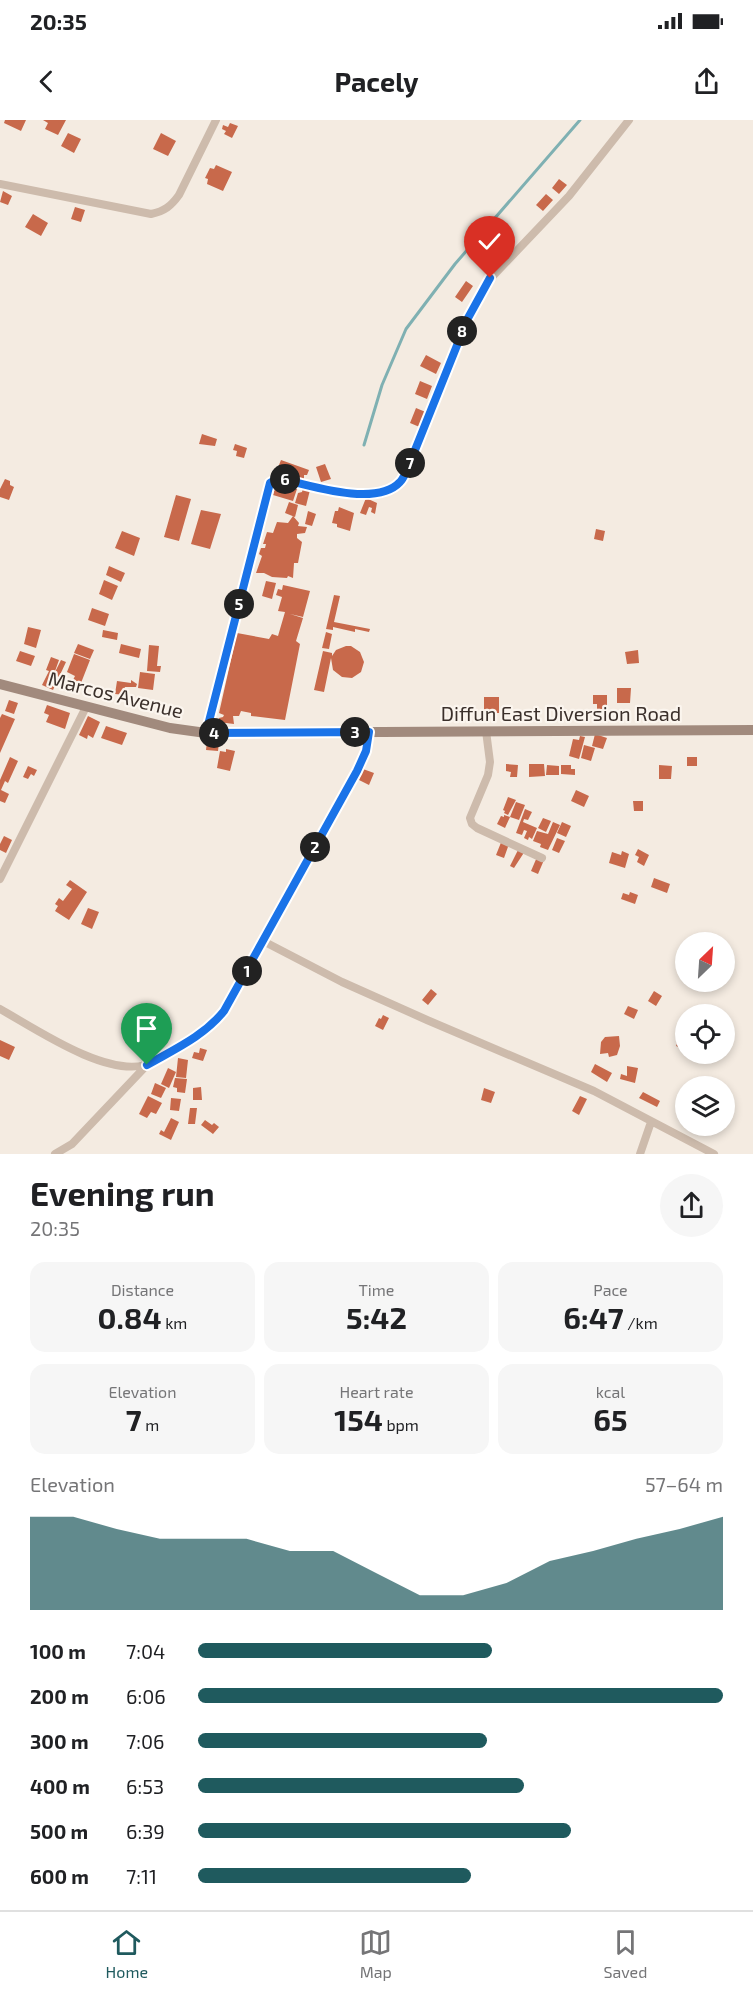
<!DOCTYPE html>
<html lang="en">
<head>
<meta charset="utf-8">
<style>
	body { margin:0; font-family:"Exo 2",sans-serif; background:#f6f6f6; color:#202124; height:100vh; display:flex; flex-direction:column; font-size:22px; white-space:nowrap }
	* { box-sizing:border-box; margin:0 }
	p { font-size:20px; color:#757577 }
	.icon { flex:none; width:33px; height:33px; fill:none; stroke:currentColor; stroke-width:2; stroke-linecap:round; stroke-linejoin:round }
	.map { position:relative; height:1034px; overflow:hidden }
	.panel { display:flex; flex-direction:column; background:#fff; flex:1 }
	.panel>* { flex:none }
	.needle { width:39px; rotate:25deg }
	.fabs { position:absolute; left:675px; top:812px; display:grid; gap:12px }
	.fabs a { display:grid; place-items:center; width:60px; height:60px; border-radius:50%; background:#fff; box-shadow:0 3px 9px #0003; font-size:30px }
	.pin { position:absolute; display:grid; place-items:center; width:51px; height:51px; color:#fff; margin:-62px -26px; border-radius:50% 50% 50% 0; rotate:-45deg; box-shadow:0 0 6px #0007 }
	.pin .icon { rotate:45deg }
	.km { position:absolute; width:30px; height:30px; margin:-15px; border-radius:50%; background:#222; color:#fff; font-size:16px; line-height:30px; text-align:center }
	.round { display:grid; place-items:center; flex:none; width:63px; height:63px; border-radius:32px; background:#f6f6f6 }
	.head { display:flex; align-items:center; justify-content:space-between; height:102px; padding:0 30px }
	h1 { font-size:33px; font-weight:700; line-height:45px }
	.stats { display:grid; grid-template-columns:repeat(3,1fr); gap:9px; height:102px; padding:6px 30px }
	.stats div { display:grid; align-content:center; border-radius:15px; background:#f6f6f6; text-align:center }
	.stats b { font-size:30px; font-weight:700 }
	.stats small { font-size:16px; font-weight:400 }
	.stats p { font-size:16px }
	.chart { height:168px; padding:12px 30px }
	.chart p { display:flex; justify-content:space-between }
	.chart svg { width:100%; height:108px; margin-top:6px; fill:#1f5a5e; opacity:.7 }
	ul { padding:0 30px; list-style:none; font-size:20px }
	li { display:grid; grid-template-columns:96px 72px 1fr; align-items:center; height:45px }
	li i { height:15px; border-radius:8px; background:#1f5a5e }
	.status { display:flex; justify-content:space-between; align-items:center; height:42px; padding:0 30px; background:#fff; direction:ltr }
	.status svg { height:16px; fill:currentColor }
	header { display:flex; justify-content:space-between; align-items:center; height:78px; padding:0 30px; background:#fff; font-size:27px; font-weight:700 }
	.tab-bar { display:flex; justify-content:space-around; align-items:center; height:84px; border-top:2px solid #e0e0e0; background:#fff; font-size:16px; color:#757577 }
	.tab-bar a { display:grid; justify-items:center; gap:3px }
	.tab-bar .selected { color:#1f5a5e }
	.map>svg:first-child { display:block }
</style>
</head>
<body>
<div class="status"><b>20:35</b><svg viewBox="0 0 49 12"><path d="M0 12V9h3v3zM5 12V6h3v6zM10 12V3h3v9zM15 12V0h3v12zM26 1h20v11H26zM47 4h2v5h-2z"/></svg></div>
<header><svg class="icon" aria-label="back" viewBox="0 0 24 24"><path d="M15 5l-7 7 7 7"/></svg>Pacely<svg class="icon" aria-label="share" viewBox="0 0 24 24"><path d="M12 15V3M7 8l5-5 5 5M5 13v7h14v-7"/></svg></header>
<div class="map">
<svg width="753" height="1034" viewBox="0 0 753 1034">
	<rect width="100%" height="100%" fill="#f4ebe1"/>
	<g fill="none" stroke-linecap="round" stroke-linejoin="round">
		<path stroke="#7fb0b2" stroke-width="3" d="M364 325 382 265 406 209 455 144 580 0"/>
	</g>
	<path fill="#c8694b" d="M5 0H26L21 11 4 3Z
		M43 0H66L58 15 45 9 48 3Z
		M230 3 238 6 232 18 224 14 226 11 222 9 223 5 228 7Z
		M68 13 81 19 74 33 61 26Z
		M161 13 176 21 168 36 153 29Z
		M216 45 232 52 223 71 207 64 208 59 205 58 210 48 214 49Z
		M559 59 567 65 559 74 552 68Z
		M3 71 12 76 8 85 0 82Z
		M546 74 553 80 543 91 536 85Z
		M75 87 85 90 81 102 71 99Z
		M33 94 48 103 41 116 25 107Z
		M466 161 473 166 462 182 455 177Z
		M426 235 441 243 436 254 420 246Z
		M420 261 432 266 427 279 415 274Z
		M416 288 428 293 422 308 410 303Z
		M202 314 217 319 215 326 199 324Z
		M235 324 247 328 244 338 236 336 237 331 233 330Z
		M281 340 309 350 307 355H304V359L277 350Z
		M325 344 331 359 321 362 316 347Z
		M5 359 10 361V365L14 367 9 380 0 377V369Z
		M277 361 298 366 293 381 273 375Z
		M303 368 310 370 306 386 295 383 298 373 302 372Z
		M176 375 191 379 179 421 164 417Z
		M366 378 377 383 375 394 371 392 372 388 369 387 366 395 360 393Z
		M289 382 298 385 295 397 285 393Z
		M339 387 354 393 350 411 337 407V404L332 403 335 391H338Z
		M201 390 221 394 210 429 191 424Z
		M308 391 316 394 312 406 305 404Z
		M293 396 299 403 298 406 307 407 305 413 297 414V418L302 422 298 443H294L293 458 288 456 287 458 272 457 264 453H256L262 436 259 434 261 428H265L266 424H263L267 412 273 413 277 402 288 403Z
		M596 409 605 411 603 421 594 419Z
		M122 411 140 418 134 436 115 428Z
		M109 446 125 453 121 462 106 455Z
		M104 460 118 466 112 480 99 474Z
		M266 461 276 463 272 479 262 476Z
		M283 465 310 471 303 497 290 494 303 498 296 521 300 524 285 600 251 596V593L241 591 239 596H233L234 604 218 602 219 598 223 597 224 595 219 593 237 513 269 519 272 514 278 516 285 492 278 491 282 477 276 475 278 469 282 470Z
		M334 475 340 476 334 502 370 509 369 512 355 509V512L333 507V510L326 509Z
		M92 488 109 494 105 506 88 500Z
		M28 507 41 510 36 528 24 524Z
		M103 510 118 513 117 520 102 517Z
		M326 512 332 514 329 529 322 528Z
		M78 524 94 530 90 539 74 533Z
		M121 524 141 529 139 538 119 533Z
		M149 525 159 526 157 546H161L160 552 147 551Z
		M346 526H351L360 532 364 542 361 552 352 558 342 557 333 550 331 538 324 572 314 570 323 531 332 533V536L336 530Z
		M638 530 639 543 627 544 625 532Z
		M20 531 35 536 31 546 16 541Z
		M74 534 90 540 81 563 73 560 75 556 67 552Z
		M51 537 59 540 54 554 61 540 66 542 53 570 42 565 49 551 46 550Z
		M140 552 155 554 153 570 138 568Z
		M131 560 137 564 136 567H125V575L115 574 117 561 131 563Z
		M617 568H631L630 583H617Z
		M593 575H607V585L604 586V594H597V584H593Z
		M484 577H499V593H484Z
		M9 580 18 583 14 594 5 591Z
		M47 585 70 593 65 609 46 602 49 595 44 593Z
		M2 594 15 599 0 633V598Z
		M88 596 100 602 93 618 88 615 87 619 79 615Z
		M106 606 127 613 122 625 101 618Z
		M595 614 607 618 603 629 592 626Z
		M580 616 585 617 579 639 569 636 573 619 579 620Z
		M207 621 219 623 218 631 206 630Z
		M584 625 595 628 591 641 581 638Z
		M226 629 235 631 230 651 217 648 220 631 226 632Z
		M10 637 18 641 8 663 5 661 1 670 9 674 5 683 0 681V660Z
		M687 637H697V646H687Z
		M506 644 518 645 517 657H510L511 652 506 651Z
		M529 644H544L545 656 529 657Z
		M547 645 559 646V655H546Z
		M561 645H571V649H575V655L561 654Z
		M659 645 672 646 671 659H659Z
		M28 646 37 650 34 656 31 654 28 659 23 657Z
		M363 649 374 653 369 665 359 660Z
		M576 670 589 676 584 687 571 681Z
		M508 677 516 680 508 695 504 693 505 691 503 690Z
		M633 681H643V691H634Z
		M516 682 525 685 519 700 510 697Z
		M525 689 532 692 528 700 524 699 523 702 537 708 532 719 529 717 528 720 524 718 527 711 524 710 522 715 516 713Z
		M504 695 510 697 505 708 497 704 501 696 504 697Z
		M543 698 551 701 546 712 538 708Z
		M553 702 560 705 548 730 540 727 541 724 533 721 537 711 548 714Z
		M562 702 571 706 566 717 557 713Z
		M4 716 12 720 6 733 0 730V724Z
		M557 718 565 721 559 733 552 730Z
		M502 720 509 724 504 738 496 735Z
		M519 728 525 731 514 748 510 746Z
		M638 729 649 735 644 746 637 742 639 737 635 735Z
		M622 731 629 734 625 748 609 743 612 732 621 735Z
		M537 737 544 740 538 754 531 751Z
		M654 758 670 764 667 773 651 767Z
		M70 760 87 772 69 800 55 791 58 786 55 784 59 778 63 781 72 769 66 765Z
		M630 772 638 775 635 784 621 779 623 773 629 775Z
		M88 788 99 792 92 809 81 804Z
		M431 869 437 874 428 885 422 880Z
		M654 871 662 876 656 886 648 881Z
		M628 886 638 890 634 899 624 894Z
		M383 895 389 898 383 910 375 906 379 898 381 899Z
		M686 905V930L676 926Z
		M619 916 620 926 617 935 609 937 608 933 600 934 601 922 605 917Z
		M0 920 15 927 9 940 0 936Z
		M200 928 207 930 203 941 192 938 194 932 199 933Z
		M178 938 188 940 186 958 176 957Z
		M595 944 612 953 607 962 591 952Z
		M627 946 638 948 635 963 620 959 621 954 627 956Z
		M168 948 176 952 169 968 161 964Z
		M175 958 187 959 185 973 177 972V968L173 967Z
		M155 963 166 968 161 978 151 974Z
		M201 967 202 980H193V968Z
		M484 968 495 972 491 983 481 980Z
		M643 972 660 981 657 987 639 978Z
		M148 976 162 983 156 994 151 992 147 998 139 994Z
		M580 976 587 979 579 995 572 991Z
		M171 978 181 979 179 991 170 990Z
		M190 988H197L195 1004H188Z
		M171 998 179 1002 171 1020 159 1014 161 1010 164 1012Z
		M205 1000 212 1005 214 1003 219 1007 213 1014 201 1005Z"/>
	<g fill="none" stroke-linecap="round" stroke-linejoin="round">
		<path stroke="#cdbbac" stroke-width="8" d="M0 64 151 94C165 91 171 86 179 75L216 0
			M486 611 490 642 488 655 470 698 472 704 477 708 542 738
			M206 613 270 363 278 358C308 365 376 388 400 362 403 359 405 354 407 350L468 198 478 177 491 158 569 76 629 0
			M0 759 86 587
			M263 821 342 862 427 900 594 971 714 1034
			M0 889C36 909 104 956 145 945 156 942 167 934 177 928 196 917 211 908 224 891L357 651 366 631 369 612
			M55 1034 72 1024 146 946
			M640 1034 651 1002"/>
		<path stroke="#a18a7d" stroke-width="10" d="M0 564 170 608 206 613 753 610"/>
	</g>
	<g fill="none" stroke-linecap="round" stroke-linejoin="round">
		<g stroke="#fff" stroke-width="12">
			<path id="route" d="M147 945C175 929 204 916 224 891L357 651 366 631 369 612 206 613 270 363 278 358C308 365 376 388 400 362 403 359 405 354 407 350L468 198 490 158"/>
		</g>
		<use href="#route" stroke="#1a73e8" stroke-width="8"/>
	</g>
	<g text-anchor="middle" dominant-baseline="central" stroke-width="4.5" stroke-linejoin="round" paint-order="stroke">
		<g font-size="20" fill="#3b302b" stroke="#fbf5ee">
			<text transform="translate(116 574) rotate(14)">Marcos Avenue</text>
			<text x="561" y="593">Diffun East Diversion Road</text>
		</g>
	</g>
</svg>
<div class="fabs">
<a><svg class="needle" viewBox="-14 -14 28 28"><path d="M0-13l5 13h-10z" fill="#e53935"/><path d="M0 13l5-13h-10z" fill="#757577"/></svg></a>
<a><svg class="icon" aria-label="locate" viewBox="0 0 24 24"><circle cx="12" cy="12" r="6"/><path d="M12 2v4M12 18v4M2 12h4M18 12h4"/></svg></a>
<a><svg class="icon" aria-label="layers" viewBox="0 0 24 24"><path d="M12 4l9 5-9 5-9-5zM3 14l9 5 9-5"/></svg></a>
</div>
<div class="pin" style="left:147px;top:945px;background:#1e9e55"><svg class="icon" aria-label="arrive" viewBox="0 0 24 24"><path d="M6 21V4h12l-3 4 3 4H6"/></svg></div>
<div class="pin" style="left:490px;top:158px;background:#d93025"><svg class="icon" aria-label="check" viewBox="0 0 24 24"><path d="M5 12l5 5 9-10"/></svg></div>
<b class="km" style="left:247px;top:851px">1</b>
<b class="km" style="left:315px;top:727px">2</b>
<b class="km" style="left:355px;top:612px">3</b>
<b class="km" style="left:214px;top:613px">4</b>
<b class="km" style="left:239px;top:484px">5</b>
<b class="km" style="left:285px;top:359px">6</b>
<b class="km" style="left:410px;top:343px">7</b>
<b class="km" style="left:462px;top:211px">8</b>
</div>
<section class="panel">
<div class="head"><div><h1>Evening run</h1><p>20:35</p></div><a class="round"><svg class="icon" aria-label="share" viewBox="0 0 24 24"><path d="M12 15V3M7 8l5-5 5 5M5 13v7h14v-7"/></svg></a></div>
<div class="stats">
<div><p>Distance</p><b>0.84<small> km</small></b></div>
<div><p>Time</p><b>5:42</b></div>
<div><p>Pace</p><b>6:47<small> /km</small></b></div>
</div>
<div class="stats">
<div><p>Elevation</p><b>7<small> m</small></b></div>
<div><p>Heart rate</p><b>154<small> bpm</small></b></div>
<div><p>kcal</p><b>65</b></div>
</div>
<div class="chart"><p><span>Elevation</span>57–64 m</p>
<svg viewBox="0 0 160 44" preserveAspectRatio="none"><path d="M0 44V6L10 6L20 11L30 15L40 15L50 15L60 20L70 20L80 29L90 38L100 38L110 33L120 24L130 20L140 15L150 11L160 6V44z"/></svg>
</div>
<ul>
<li><b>100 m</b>7:04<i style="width:56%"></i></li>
<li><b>200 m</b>6:06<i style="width:100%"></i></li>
<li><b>300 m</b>7:06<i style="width:55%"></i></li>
<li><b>400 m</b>6:53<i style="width:62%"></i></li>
<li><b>500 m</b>6:39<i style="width:71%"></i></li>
<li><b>600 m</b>7:11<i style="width:52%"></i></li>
</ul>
</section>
<nav class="tab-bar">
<a class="selected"><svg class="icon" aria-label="home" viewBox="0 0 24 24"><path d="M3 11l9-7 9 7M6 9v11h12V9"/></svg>Home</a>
<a><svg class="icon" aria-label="map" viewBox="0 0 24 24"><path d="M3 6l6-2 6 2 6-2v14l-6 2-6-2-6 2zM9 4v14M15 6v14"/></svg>Map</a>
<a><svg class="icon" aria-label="saved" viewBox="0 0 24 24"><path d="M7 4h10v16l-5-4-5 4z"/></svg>Saved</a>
</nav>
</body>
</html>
